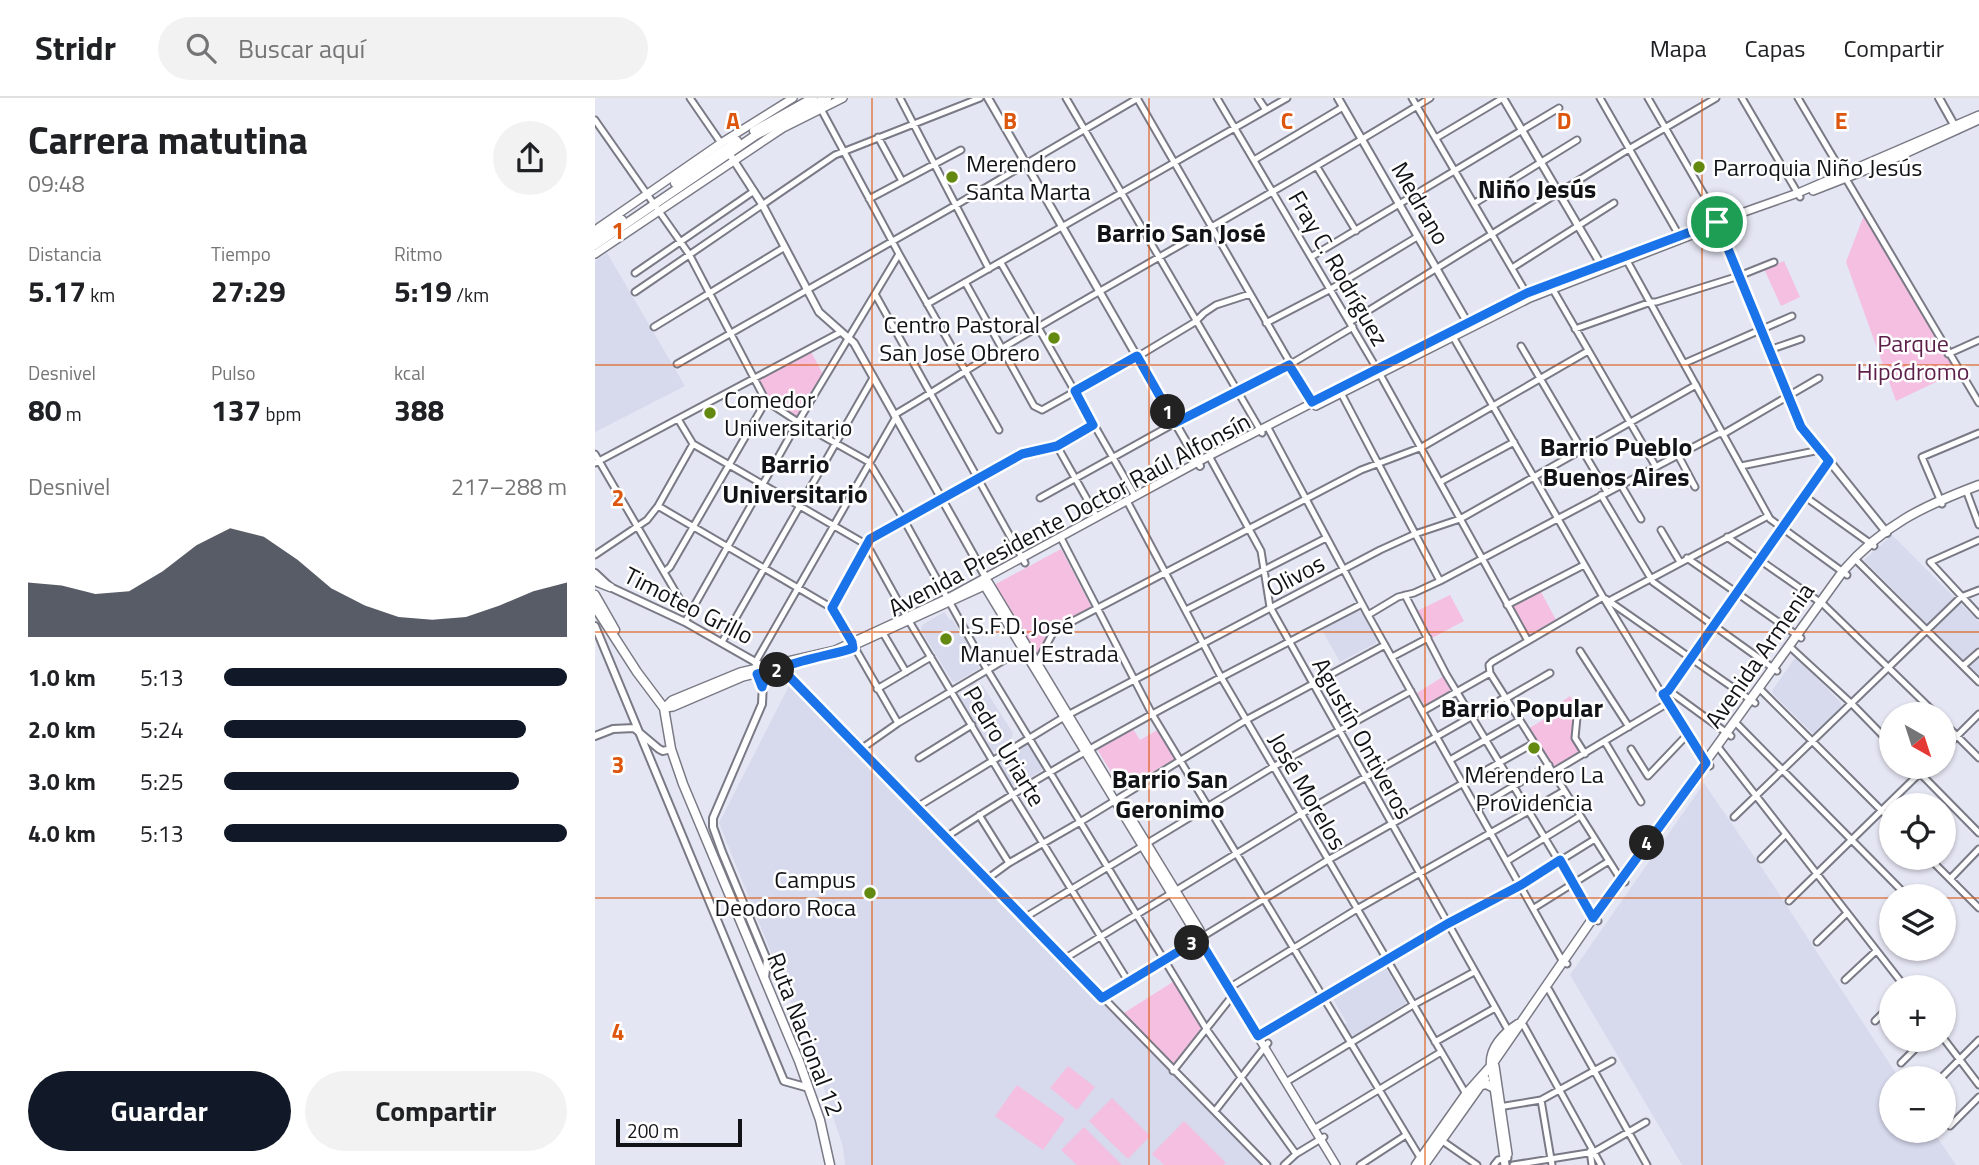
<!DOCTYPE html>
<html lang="es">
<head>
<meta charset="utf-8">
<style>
	body { margin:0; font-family:"Titillium Web",sans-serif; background:#f2f2f2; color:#202124; height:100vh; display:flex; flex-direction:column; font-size:26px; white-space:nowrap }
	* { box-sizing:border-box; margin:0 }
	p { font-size:23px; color:#757577 }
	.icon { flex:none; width:38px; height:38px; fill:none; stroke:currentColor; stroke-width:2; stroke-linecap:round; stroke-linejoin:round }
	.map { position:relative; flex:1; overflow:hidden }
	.sheet { display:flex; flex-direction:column; background:#fff; width:595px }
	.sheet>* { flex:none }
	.needle { width:46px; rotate:141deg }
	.fabs { position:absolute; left:1284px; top:604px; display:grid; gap:14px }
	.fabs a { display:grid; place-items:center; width:77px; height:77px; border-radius:50%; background:#fff; box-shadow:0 2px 5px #0004; font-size:35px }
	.scale { position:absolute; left:21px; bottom:18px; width:126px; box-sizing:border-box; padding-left:7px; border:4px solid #121317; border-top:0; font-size:19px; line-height:24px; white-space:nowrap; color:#121317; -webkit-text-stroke:5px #fff; paint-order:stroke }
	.pin { position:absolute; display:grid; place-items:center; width:60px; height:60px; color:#fff; margin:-30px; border:4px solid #fff; border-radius:50%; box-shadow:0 2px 7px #0007 }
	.km { position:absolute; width:35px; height:35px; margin:-18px; border-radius:50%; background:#222; color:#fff; font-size:19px; line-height:35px; text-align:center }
	.round { display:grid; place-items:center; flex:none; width:74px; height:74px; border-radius:37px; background:#f2f2f2 }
	.summary { display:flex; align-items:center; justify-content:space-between; height:119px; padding:0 28px }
	h1 { font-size:38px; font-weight:700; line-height:52px }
	.stats { display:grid; grid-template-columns:repeat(3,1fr); gap:10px; height:119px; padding:7px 28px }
	.stats div { display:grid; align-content:center }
	.stats b { font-size:30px; font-weight:700 }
	.stats small { font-size:19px; font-weight:400 }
	.stats p { font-size:19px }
	.chart { height:196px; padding:14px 28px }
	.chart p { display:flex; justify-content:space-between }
	.chart svg { width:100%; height:126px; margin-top:7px; fill:#111827; opacity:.7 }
	.cta { display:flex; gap:14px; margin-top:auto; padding:14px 28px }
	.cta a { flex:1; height:80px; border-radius:42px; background:#111827; color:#fff; font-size:28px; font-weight:700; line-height:80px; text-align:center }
	.cta a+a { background:#f2f2f2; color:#202124 }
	ul { padding:0 28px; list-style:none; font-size:23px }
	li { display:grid; grid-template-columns:112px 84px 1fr; align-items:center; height:52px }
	li i { height:18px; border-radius:9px; background:#111827 }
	header { display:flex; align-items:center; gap:42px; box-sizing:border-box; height:98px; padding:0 35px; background:#fff; border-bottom:2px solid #e0e0e0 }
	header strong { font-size:33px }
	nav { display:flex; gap:38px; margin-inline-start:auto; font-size:24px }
	.search { width:490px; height:63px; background:#f2f2f2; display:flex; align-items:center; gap:18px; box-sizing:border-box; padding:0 24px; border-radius:38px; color:#757577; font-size:26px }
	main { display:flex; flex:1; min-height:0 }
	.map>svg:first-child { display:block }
</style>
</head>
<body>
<header>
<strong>Stridr</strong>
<div class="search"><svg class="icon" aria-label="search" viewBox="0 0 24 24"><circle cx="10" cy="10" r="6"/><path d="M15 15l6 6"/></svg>Buscar aquí</div>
<nav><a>Mapa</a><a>Capas</a><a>Compartir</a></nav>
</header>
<main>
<section class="sheet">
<div class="summary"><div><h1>Carrera matutina</h1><p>09:48</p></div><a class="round"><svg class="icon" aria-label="share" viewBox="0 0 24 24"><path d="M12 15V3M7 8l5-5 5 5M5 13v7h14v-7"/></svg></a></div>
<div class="stats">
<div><p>Distancia</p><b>5.17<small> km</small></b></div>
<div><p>Tiempo</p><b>27:29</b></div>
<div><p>Ritmo</p><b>5:19<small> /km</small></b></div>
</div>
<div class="stats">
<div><p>Desnivel</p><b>80<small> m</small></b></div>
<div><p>Pulso</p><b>137<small> bpm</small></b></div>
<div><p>kcal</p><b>388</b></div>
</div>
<div class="chart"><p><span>Desnivel</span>217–288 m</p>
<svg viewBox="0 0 160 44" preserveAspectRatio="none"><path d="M0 44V25L10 26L20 29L30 28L40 21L50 12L60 6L70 9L80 17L90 27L100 33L110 37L120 38L130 37L140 33L150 28L160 25V44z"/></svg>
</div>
<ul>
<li><b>1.0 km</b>5:13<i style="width:100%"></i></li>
<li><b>2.0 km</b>5:24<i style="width:88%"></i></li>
<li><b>3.0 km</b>5:25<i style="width:86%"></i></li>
<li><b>4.0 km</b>5:13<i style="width:100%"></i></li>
</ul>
<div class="cta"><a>Guardar</a><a>Compartir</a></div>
</section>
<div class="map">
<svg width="1384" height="1067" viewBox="0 0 1384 1067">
	<rect width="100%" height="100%" fill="#e5e6f3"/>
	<path fill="#d7d9ed" d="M12 155 90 288 0 334V163Z
		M1297 437 1384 524V578L1269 462Z
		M762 513 766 514 782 541 781 545 745 564 727 532Z
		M349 514 355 522 357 521 385 567 383 571 361 584 357 583 326 532 327 527Z
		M1203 560 1246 605V609L1221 635H1217L1178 596 1177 593 1199 561Z
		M380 584 388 588 418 635 416 644 401 654 397 652 364 597Z
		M194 588 668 1067H250L248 1049 222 969 124 725Z
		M431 646 434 647 447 669 446 673 422 688 418 687 404 666 405 662Z
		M1109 685 1167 770 1304 980H1297V1032L1338 1033 1361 1067H1087L975 877Z
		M790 869 811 903 810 906 760 937H756L750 927 752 925 738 901 765 882 766 883Z"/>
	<path fill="#f4bfe0" d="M1269 117 1362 274 1301 303 1251 164Z
		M1189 163 1205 199 1186 208 1169 171Z
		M216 254 228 276 202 319C184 308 172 301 162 282Z
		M466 451 497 510 457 532 443 557 399 487Z
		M945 492 961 522 932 538 915 508Z
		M855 497 869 523 837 540 822 513Z
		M849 578 857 593 831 609 822 595Z
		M975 598 986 615C973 627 979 642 987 654L958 672 933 631 951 620 949 616Z
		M538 631 545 642 564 631 581 660 527 692 502 651Z
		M581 882 612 932 578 973 524 918Z
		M473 968 500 989 482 1012 455 990Z
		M422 987 470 1021 448 1052 400 1018Z
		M517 1000 555 1038 533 1061 494 1023Z
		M589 1023 631 1065 628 1067H569L557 1056Z
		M489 1029 527 1067H482L466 1052Z"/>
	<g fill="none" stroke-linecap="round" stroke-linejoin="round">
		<g stroke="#797a85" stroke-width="9">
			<path id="minor" d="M95 0 126 45
				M305 0 394 171
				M471 0 667 335
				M542 0 719 306
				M622 0 782 271 933 543
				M663 0 671 12
				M817 0 933 198
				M1005 0 1085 139
				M1053 0 1119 114 1122 125
				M1147 0 1205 99
				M1203 0 1384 305
				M226 11 304 156 404 332
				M0 22 94 156 171 303 203 324 274 364 309 422 390 568 612 932 701 1056
				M283 39 307 83
				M841 40 908 0
				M659 62 748 9
				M722 69 761 133
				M274 101 366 52
				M880 105 982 42
				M716 159 964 10
				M1031 161 1175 421 1252 477
				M406 165 540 398
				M917 170 1019 105
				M40 175 159 93
				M370 184 439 308 447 312 542 259 600 224 609 215 621 207 655 196
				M957 190 1061 369
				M40 194 240 57 385 0
				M280 196 430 465
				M332 206 692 0
				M755 224 1034 51 1121 0
				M671 225 736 191 822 139
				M59 229 190 149
				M980 231 1056 204H1061L1144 178 1179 164
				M857 237 1008 499 1092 637 1115 668
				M926 248 1012 394
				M1174 252 1206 241
				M1353 256 1384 242
				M1090 265 1197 218
				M82 266 361 107 543 0
				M746 295 845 483
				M299 317C349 288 395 256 445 228 575 152 707 79 835 0
				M83 321 98 346 272 447 314 523 418 697 533 883
				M672 328 773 517 968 864 972 866
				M462 348 502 419
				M0 356 94 517
				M1083 357 1100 389
				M614 358 666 453 675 509 913 932
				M0 365 246 234
				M1146 368 1225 352
				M845 384 919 344
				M1026 387 1046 421
				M1371 392 1384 427
				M1006 397 1058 484 1182 573
				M1209 398 1279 448
				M445 400 580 325 694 267 758 229
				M532 403 626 579 871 996
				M1347 406 1327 359 1384 335
				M63 408 237 510 303 625
				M1066 432 1085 464
				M1132 439 1229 507 1341 616
				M466 440 557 616 826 1061
				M1384 442 1335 464 1384 517
				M0 457 52 422 63 408 98 346
				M1092 460 1206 540
				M1260 461 1384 584
				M69 474 75 469 171 303
				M810 497 851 576 998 820 1003 823
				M1011 501 1160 605
				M1014 503 1173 418
				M912 507 989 467
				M237 510 275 441 427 356 462 348 498 327
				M591 512 731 440
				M773 517 803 499 819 495 845 483 1123 336 1130 335 1224 280
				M90 524 203 324 304 156
				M288 535 311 574
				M127 544 278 280
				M1194 548 1257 606 1297 647
				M985 553 1034 629
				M797 559 833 540
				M160 565 301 319
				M441 566 459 533 766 372 827 349 993 253
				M1368 568 1384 554
				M186 570 672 1067
				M895 575 1026 782 1030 784
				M895 575 894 567 897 564 1008 499
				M1164 590 1297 723
				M282 591 336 559
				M1073 592 1136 638
				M1068 596 1073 592 1234 363
				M912 600 955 575
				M828 613 895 575
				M982 619 980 640 990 656
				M1140 624 1310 796
				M1349 625 1384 660
				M1010 644 1046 704
				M1123 649 1310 889
				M266 651 303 625 431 549
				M1036 651 1053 678 1092 637
				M1349 651 1384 616
				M324 660 377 627
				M855 662 925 622
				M1318 668 1384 735
				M958 674 1073 605
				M322 709 469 619 785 452 820 436 865 421 1101 287
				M882 710 954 667
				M384 717 414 765
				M1139 719 1366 499 1384 492
				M351 739C484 651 626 579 767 506
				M1334 760 1384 810
				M1166 761 1190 737
				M912 763 985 718
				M392 781 414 765 485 724 651 622 790 547
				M1355 781 1384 751
				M1194 803 1332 668
				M939 810 1014 763
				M429 820 678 669 816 593
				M1222 844 1252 815
				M469 861 706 716 911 599
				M1250 882 1281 853
				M634 890 762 811 969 693
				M954 892 1052 1067
				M507 900 733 762 939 645
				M1280 923 1297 906
				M929 928 1006 1067
				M663 938 852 826 926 787 1000 741
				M1349 941 1384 987
				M840 944 900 910
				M1306 965 1329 942
				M578 973 638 897
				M1346 980 1384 942
				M691 984 818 907 879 874
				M946 1002 957 1067
				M904 1009 946 1002 1017 963
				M620 1013 673 945
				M1355 1028 1384 999
				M719 1031 846 954
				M846 1042 882 1067
				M995 1053 997 1067
				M689 1067 701 1056 729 1039
				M765 1067 811 1037
				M899 1067 903 1062 913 1060
				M918 1067 999 1054 1051 1024"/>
		</g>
		<g stroke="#797a85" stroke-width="10">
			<path id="tertiary" d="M393 0 605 368
				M743 0 875 229
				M908 0 1008 170
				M1344 0 1362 32
				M132 52 167 106 224 214 259 245 393 483
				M1123 127 1207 329 1292 435
				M0 475 15 489 90 524 169 569
				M0 528 189 983 214 990
				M0 638 18 631 39 630 64 651 68 653 76 651
				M170 880 172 862 127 754 118 729V720L167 606 168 584 173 578 186 570"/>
		</g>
		<g stroke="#797a85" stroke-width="10">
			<path id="secondary" d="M1218 93 1292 64 1384 22
				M0 132 126 45 198 0
				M0 156 188 30 248 0
				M721 308 935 200 1102 135
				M387 484 741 1067
				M394 485 517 689
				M236 558 387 489
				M69 610 77 602 145 574 240 552 353 500 614 358 931 195 1084 137 1203 95 1384 17
				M70 610 78 609 148 579 177 572
				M529 708 605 832
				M896 968 910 1067
				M900 968 913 1056"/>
		</g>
		<g stroke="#797a85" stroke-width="11">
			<path id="primary" d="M896 968C894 950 909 935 923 926
				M884 988 891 986 897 989
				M821 1067 871 996 896 968 998 820 1248 473C1288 427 1328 408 1384 387
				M829 1067 890 981"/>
		</g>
		<g stroke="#797a85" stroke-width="11">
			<path id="trunk" d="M159 33 218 0
				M80 85 142 43
				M0 140 27 122
				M0 147 161 37 232 0
				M0 483 15 489
				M0 497 20 532
				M0 509 42 574 69 610 76 651 88 686 204 963 225 1022 235 1067"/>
		</g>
		<use href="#minor" stroke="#fff" stroke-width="5"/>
		<use href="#tertiary" stroke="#fff" stroke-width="6"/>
		<use href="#secondary" stroke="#fff" stroke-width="7"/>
		<use href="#primary" stroke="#fff" stroke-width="8"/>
		<use href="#trunk" stroke="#fff" stroke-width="8"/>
	</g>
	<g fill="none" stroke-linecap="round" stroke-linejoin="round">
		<g stroke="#fff" stroke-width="14">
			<path id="route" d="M1122 124 932 195 717 304 694 267 580 325 542 258 480 293 498 327 462 348 427 356 275 441 237 510 257 544 258 550C235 559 172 564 167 589L162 576 186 570 507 900 604 841 663 938 852 826 926 787 965 762 998 820 1111 665 1068 596 1073 593 1234 363 1206 329 1122 124"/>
		</g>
		<use href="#route" stroke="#1a73e8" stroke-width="9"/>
	</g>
	<path fill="none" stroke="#dd560d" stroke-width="2" stroke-opacity="0.55" d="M277 0V1067M554 0V1067M830 0V1067M1107 0V1067M0 267H1384M0 534H1384M0 800H1297M1349 800H1384"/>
	<g fill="#648911" stroke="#fff" stroke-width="2.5">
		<circle cx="1104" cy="69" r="7"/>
		<circle cx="357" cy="79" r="7"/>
		<circle cx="459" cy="240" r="7"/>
		<circle cx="115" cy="315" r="7"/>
		<circle cx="351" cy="541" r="7"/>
		<circle cx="939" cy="650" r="7"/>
		<circle cx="275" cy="795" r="7"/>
	</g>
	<g text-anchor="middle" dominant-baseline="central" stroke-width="5" stroke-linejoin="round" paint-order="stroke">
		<g font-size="24" fill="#121317" stroke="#fff" text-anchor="start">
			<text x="371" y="65">Merendero<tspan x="371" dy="28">Santa Marta</tspan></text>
			<text x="1118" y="69">Parroquia Niño Jesús</text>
			<text x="445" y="226" text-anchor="end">Centro Pastoral<tspan x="445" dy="28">San José Obrero</tspan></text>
			<text x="129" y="301">Comedor<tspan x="129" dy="28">Universitario</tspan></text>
			<text x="365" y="527">I.S.F.D. José<tspan x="365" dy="28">Manuel Estrada</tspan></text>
			<text x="939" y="676" text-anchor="middle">Merendero La<tspan x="939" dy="28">Providencia</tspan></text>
			<text x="261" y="781" text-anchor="end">Campus<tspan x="261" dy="28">Deodoro Roca</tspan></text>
		</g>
		<g font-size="24" fill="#121317" stroke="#fff">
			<text transform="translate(826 105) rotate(60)">Medrano</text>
			<text transform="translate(744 170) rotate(60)">Fray C. Rodríguez</text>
			<text transform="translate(474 416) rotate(-28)">Avenida Presidente Doctor Raúl Alfonsín</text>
			<text transform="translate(700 477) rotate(-28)">Olivos</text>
			<text transform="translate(94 507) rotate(27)">Timoteo Grillo</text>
			<text transform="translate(1164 557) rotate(-55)">Avenida Armenia</text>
			<text transform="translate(768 640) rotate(61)">Agustín Ontiveros</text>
			<text transform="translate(410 648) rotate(59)">Pedro Uriarte</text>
			<text transform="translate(713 693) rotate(60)">José Morelos</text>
			<text transform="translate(211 936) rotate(69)">Ruta Nacional 12</text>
		</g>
		<g font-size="24" fill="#5c1f4a" stroke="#fff">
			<text x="1318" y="245">Parque<tspan x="1318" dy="28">Hipódromo</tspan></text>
		</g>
		<g font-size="26" font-weight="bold" fill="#121317" stroke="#fff">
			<text x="942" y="90">Niño Jesús</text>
			<text x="586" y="134">Barrio San José</text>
			<text x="1021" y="348">Barrio Pueblo<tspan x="1021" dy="30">Buenos Aires</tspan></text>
			<text x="200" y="365">Barrio<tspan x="200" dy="30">Universitario</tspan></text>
			<text x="927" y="609">Barrio Popular</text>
			<text x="575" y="680">Barrio San<tspan x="575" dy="30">Geronimo</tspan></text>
		</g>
	</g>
	<g font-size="23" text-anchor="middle" font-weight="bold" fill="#dd560d" stroke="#fff" stroke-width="5" stroke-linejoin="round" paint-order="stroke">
		<text x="138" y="31">A</text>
		<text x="415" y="31">B</text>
		<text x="692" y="31">C</text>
		<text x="969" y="31">D</text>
		<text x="1246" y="31">E</text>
		<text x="23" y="141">1</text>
		<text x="23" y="408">2</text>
		<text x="23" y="675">3</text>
		<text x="23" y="942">4</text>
	</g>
</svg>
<div class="fabs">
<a><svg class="needle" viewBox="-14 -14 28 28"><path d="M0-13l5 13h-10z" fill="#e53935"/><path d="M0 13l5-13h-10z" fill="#757577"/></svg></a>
<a><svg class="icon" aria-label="locate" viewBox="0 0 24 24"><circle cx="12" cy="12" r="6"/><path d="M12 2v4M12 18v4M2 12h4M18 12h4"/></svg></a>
<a><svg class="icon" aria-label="layers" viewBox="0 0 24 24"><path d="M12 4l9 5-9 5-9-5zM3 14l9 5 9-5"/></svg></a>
<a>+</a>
<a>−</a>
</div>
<div class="scale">200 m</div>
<div class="pin" style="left:1122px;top:124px;background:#1e9e55"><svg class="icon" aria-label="arrive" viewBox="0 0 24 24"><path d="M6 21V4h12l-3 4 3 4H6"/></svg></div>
<b class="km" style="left:573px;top:314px">1</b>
<b class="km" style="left:182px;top:572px">2</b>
<b class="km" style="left:597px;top:845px">3</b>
<b class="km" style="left:1052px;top:745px">4</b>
</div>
</main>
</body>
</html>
